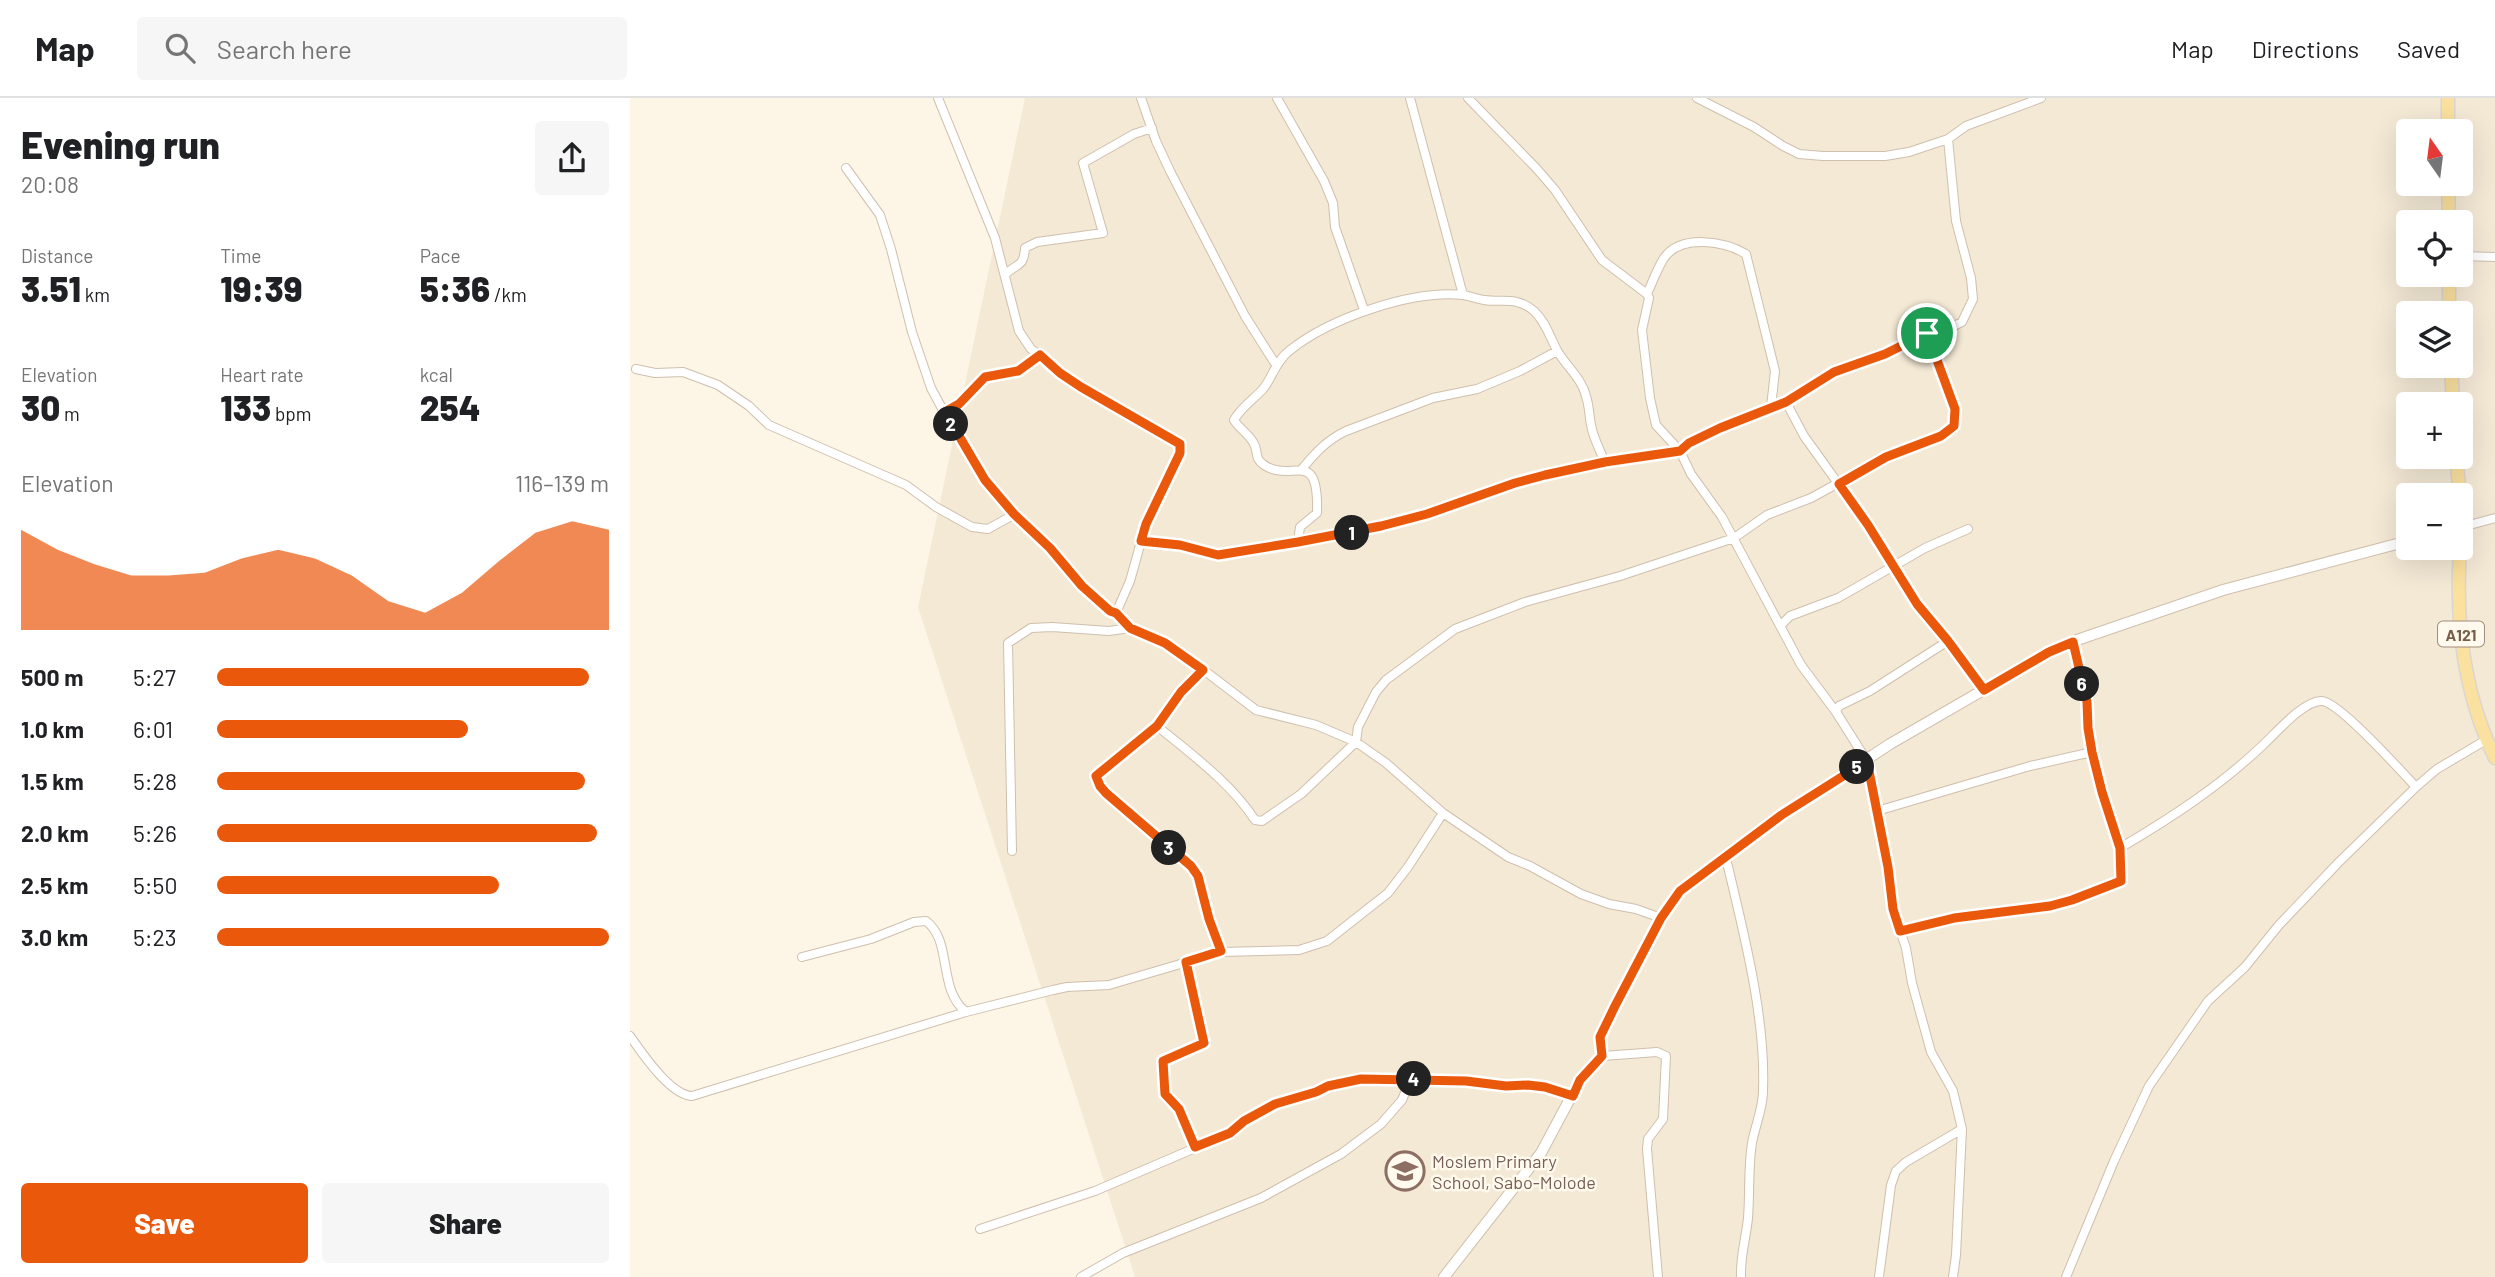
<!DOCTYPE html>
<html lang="en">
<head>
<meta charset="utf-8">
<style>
	body { margin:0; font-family:Barlow,sans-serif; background:#f6f6f6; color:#202124; height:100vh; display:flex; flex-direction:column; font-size:26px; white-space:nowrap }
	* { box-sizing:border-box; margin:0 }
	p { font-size:23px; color:#757577 }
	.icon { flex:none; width:38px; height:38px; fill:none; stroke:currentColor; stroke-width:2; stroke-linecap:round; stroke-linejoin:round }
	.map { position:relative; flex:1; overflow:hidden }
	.details { display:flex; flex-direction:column; background:#fff; width:630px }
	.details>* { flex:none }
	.needle { width:46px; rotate:346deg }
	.buttons { position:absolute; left:1766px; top:21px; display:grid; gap:14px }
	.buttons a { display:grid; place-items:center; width:77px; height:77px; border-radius:7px; background:#fff; box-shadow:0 7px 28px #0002; font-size:35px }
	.pin { position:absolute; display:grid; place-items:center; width:60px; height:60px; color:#fff; margin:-30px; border:4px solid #fff; border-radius:50%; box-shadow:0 2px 7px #0007 }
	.km { position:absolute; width:35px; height:35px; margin:-18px; border-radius:50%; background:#222; color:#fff; font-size:19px; line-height:35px; text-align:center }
	.round { display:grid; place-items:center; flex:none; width:74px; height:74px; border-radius:7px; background:#f6f6f6 }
	.overview { display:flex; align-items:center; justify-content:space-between; height:119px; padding:0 21px }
	h1 { font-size:38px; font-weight:800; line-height:52px }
	.metrics { display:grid; grid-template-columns:repeat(3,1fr); gap:10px; height:119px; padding:7px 21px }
	.metrics div { display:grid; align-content:center }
	.metrics b { font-size:35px; font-weight:800 }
	.metrics small { font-size:19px; font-weight:400 }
	.metrics p { font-size:19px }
	.chart { height:196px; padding:14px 21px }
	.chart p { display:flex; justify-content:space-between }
	.chart svg { width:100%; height:126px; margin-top:7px; fill:#ea580c; opacity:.7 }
	.cta { display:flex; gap:14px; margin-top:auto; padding:14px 21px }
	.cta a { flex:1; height:80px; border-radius:7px; background:#ea580c; color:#fff; font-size:28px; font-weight:800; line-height:80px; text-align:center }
	.cta a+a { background:#f6f6f6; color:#202124 }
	ul { padding:0 21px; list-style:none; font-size:23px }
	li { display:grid; grid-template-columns:112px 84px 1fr; align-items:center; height:52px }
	li i { height:18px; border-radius:9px; background:#ea580c }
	header { display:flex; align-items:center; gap:42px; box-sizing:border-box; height:98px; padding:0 35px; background:#fff; border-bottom:2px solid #e0e0e0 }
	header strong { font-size:33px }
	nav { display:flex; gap:38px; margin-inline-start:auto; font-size:24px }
	.search { width:490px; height:63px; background:#f6f6f6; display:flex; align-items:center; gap:18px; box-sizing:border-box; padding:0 24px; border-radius:7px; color:#757577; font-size:26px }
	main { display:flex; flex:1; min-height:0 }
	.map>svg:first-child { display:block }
</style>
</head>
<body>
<header>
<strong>Map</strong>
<div class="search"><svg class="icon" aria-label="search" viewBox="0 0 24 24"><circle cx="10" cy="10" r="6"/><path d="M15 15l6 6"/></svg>Search here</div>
<nav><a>Map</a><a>Directions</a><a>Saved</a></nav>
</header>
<main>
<section class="details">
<div class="overview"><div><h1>Evening run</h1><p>20:08</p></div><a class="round"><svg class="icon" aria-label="share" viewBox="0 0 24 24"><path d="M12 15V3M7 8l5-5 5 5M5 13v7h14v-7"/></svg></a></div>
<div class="metrics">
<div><p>Distance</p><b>3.51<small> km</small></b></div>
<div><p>Time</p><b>19:39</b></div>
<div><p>Pace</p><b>5:36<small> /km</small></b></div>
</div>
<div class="metrics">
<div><p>Elevation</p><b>30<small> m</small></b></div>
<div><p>Heart rate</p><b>133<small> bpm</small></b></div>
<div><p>kcal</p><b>254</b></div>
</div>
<div class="chart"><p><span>Elevation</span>116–139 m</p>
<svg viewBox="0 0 160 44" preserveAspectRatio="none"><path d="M0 44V9L10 16L20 21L30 25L40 25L50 24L60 19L70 16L80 19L90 25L100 34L110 38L120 31L130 20L140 10L150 6L160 9V44z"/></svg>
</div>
<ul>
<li><b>500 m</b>5:27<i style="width:95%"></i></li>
<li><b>1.0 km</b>6:01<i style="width:64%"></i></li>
<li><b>1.5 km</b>5:28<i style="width:94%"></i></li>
<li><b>2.0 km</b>5:26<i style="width:97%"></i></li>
<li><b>2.5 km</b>5:50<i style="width:72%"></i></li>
<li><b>3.0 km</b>5:23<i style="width:100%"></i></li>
</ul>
<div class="cta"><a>Save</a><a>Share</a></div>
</section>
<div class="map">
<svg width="1865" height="1179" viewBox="0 0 1865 1179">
	<rect width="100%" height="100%" fill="#fdf6e7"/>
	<path fill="#f4e9d5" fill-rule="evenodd" d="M395 0H1865V1179H505L288 509ZM1778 33H1830V86H1778ZM1778 124H1830V177H1778ZM1778 215H1830V268H1778ZM1778 306H1830V359H1778ZM1778 397H1830V450H1778Z"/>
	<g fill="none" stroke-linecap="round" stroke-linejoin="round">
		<g stroke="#cfbfad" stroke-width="10">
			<path id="minor" d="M308 0 365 140 389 233 401 251 451 289 550 346V355L516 426 500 483 486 515
				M511 0 526 43 540 73 615 218 646 267
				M647 0 694 83 703 105 705 129 734 212
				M780 0 833 197
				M838 0 907 71 925 92 972 162 1017 196 1019 200 1012 232 1020 300 1026 327 1050 353 1061 376 1092 419 1171 567 1206 614 1237 663 1258 769 1263 811 1276 850 1282 885 1301 954 1323 993 1332 1031 1326 1157 1323 1179
				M1067 0 1124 29 1153 48 1169 56 1193 58H1255L1279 54 1318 41 1336 28 1411 0
				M216 70 250 117 261 151 282 234 301 290 321 327 355 382 385 416 420 450 452 488 480 513 486 515 500 530 535 545 554 557 626 612 686 627 726 644 756 665 813 715 878 759 900 768 951 796 979 806 1006 811 1031 820
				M1830 158 1865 159
				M375 177C385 165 394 171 395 150L407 144 473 135 453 65 504 36 522 30
				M1017 196C1022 185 1027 171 1034 160 1051 136 1094 143 1116 156L1145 273 1141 309
				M6 271 25 275 53 274 88 287 119 308 139 327 276 387 306 409 342 429 358 431 385 416
				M1156 304 1174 338 1238 427 1287 506 1318 543 1354 592
				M315 314 329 306 355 279 388 273 410 257
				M672 371C685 355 697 342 716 333L803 300 847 291 890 273 927 253
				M1832 429 1865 420
				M511 443 549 447 588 457 676 443 751 428 797 416 885 385 915 377 975 364 1050 353 1059 345 1090 330 1156 304 1204 274 1255 256 1297 235 1318 231 1332 224 1343 201 1341 180 1326 123 1318 41
				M668 444 670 429 687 415C689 347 662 386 634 367 625 361 628 356 625 348 621 337 610 332 604 322 611 309 623 302 633 291 643 279 645 264 659 253 700 220 781 192 833 197 840 198 847 201 854 202 873 205 887 198 904 213 916 224 920 240 928 254 937 269 952 281 956 298 960 310 959 323 963 335 966 345 971 355 975 364
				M1151 527 1160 518 1208 500 1295 450 1338 431
				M573 572 551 594 527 628 466 678 469 688 476 695 561 768 571 786 579 821 591 854
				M1206 614 1209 608 1240 593 1318 543
				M527 628C562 657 600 684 625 722L632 723 671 696 726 644 728 629 746 594 756 582 825 531 895 504 990 478 1104 440 1137 417 1181 400 1256 359 1311 338 1324 328 1325 311 1297 235
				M1247 713 1400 668 1462 654
				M1490 750C1541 720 1590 688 1633 647 1646 635 1674 602 1692 603 1709 604 1771 673 1786 689
				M382 753 378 545 401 530 422 529 479 533 500 530
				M1096 760C1113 833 1136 918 1133 993 1133 1011 1125 1028 1122 1045 1118 1070 1120 1095 1118 1120 1116 1140 1110 1159 1111 1179
				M1270 833 1324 820 1420 808 1442 802 1491 783 1490 750 1472 694 1462 654 1457 604 1443 544
				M172 859 241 841 284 824 296 823C323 843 307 891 336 914
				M556 865 574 945 532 963 535 997 549 1011 565 1049
				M0 938C12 955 40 997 62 998L336 914 423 892 437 889 479 887 591 854 669 852 697 843 758 795 778 769 813 715
				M973 958 1027 954 1036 958 1033 1021 1018 1041 1017 1051 1028 1179
				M350 1131 465 1093 600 1035 614 1023 645 1006 698 988 731 981 781 980 836 983 876 988 898 987 915 989 943 998
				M451 1179 493 1155 631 1100 711 1056 751 1026 772 1002 781 980
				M1249 1179 1261 1087 1266 1073 1276 1064 1332 1031
				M1436 1179 1484 1063 1519 988 1578 903 1615 869 1649 827 1709 764 1786 689 1807 671 1856 642"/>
		</g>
		<g stroke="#cfbfad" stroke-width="12">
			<path id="tertiary" d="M814 1179 911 1055 950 982 973 958 970 939 984 908 1031 820 1050 793 1153 716 1260 646 1419 554 1447 542 1593 492 1778 443"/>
		</g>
		<g stroke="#dcd5d0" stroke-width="15">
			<path id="primary" d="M1818 0V33
				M1818 86 1819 124
				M1819 215V177
				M1821 268 1823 306
				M1826 359 1830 397
				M1830 407C1832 429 1830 450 1829 472 1827 537 1836 601 1865 660"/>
		</g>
		<use href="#minor" stroke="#fff" stroke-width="8"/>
		<use href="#tertiary" stroke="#fff" stroke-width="10"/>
		<use href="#primary" stroke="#fbe19f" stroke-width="12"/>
	</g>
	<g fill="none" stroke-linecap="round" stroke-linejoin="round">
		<g stroke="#fff" stroke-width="14">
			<path id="route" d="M1297 235 1325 311 1324 328 1311 338 1256 359 1209 386 1238 427 1287 506 1318 543 1354 592 1419 554 1443 544 1457 604 1458 630 1462 654 1472 694 1490 750 1491 783 1442 802 1420 808 1324 820 1270 833 1263 811 1258 769 1237 663 1153 716 1050 793 1031 820 985 908 970 939 972 958 950 982 943 998 915 989 898 987 876 988 836 983 731 981 698 988 686 994 645 1006 614 1023 600 1035 565 1049 549 1011 535 996 533 963 574 945 556 864 591 853 579 821 568 778 561 768 476 695 470 688 466 678 527 628 551 594 573 572 535 545 500 530 486 515 480 513 452 488 420 450 384 416 355 382 315 314 329 306 355 279 388 273 410 257 430 275 451 289 550 346V355L516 426 511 443 550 447 588 457 668 444 751 428 797 416 885 385 915 377 975 364 1050 353 1059 345 1090 330 1156 304 1204 274 1255 256Z"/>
		</g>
		<use href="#route" stroke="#ea580c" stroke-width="9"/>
	</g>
	<defs>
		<g id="school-ring" transform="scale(2.0125)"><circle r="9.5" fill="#fffaed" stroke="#8d6e63" stroke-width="1.5"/><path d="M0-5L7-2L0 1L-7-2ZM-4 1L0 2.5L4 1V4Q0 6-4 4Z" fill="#8d6e63"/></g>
	</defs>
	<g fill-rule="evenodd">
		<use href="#school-ring" x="775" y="1073"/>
	</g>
	<g text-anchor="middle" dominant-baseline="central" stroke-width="5" stroke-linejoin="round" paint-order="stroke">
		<rect fill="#fffaed" stroke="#a08d7c" stroke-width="2" x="1808" y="523.5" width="46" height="25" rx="5"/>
		<g font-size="16" font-weight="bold" fill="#775e4b">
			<text x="1831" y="536">A121</text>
		</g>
		<g font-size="18" fill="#785e54" stroke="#fffaed" text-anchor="start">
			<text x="802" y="1063">Moslem Primary<tspan x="802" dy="21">School, Sabo-Molode</tspan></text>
		</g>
	</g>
</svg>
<div class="buttons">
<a><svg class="needle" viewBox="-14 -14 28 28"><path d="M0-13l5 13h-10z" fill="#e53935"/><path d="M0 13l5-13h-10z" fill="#757577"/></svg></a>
<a><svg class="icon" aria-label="locate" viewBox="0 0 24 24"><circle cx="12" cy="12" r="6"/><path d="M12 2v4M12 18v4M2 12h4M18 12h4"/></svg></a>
<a><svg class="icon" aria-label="layers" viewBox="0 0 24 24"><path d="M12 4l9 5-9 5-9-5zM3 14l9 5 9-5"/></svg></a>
<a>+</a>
<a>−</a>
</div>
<div class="pin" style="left:1297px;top:235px;background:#1e9e55"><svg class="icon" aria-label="arrive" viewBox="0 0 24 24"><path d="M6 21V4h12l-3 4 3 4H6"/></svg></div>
<b class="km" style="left:722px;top:435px">1</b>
<b class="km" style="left:321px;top:326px">2</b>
<b class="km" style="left:539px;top:750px">3</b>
<b class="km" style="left:784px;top:981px">4</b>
<b class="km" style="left:1227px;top:669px">5</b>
<b class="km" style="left:1452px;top:586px">6</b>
</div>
</main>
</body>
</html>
